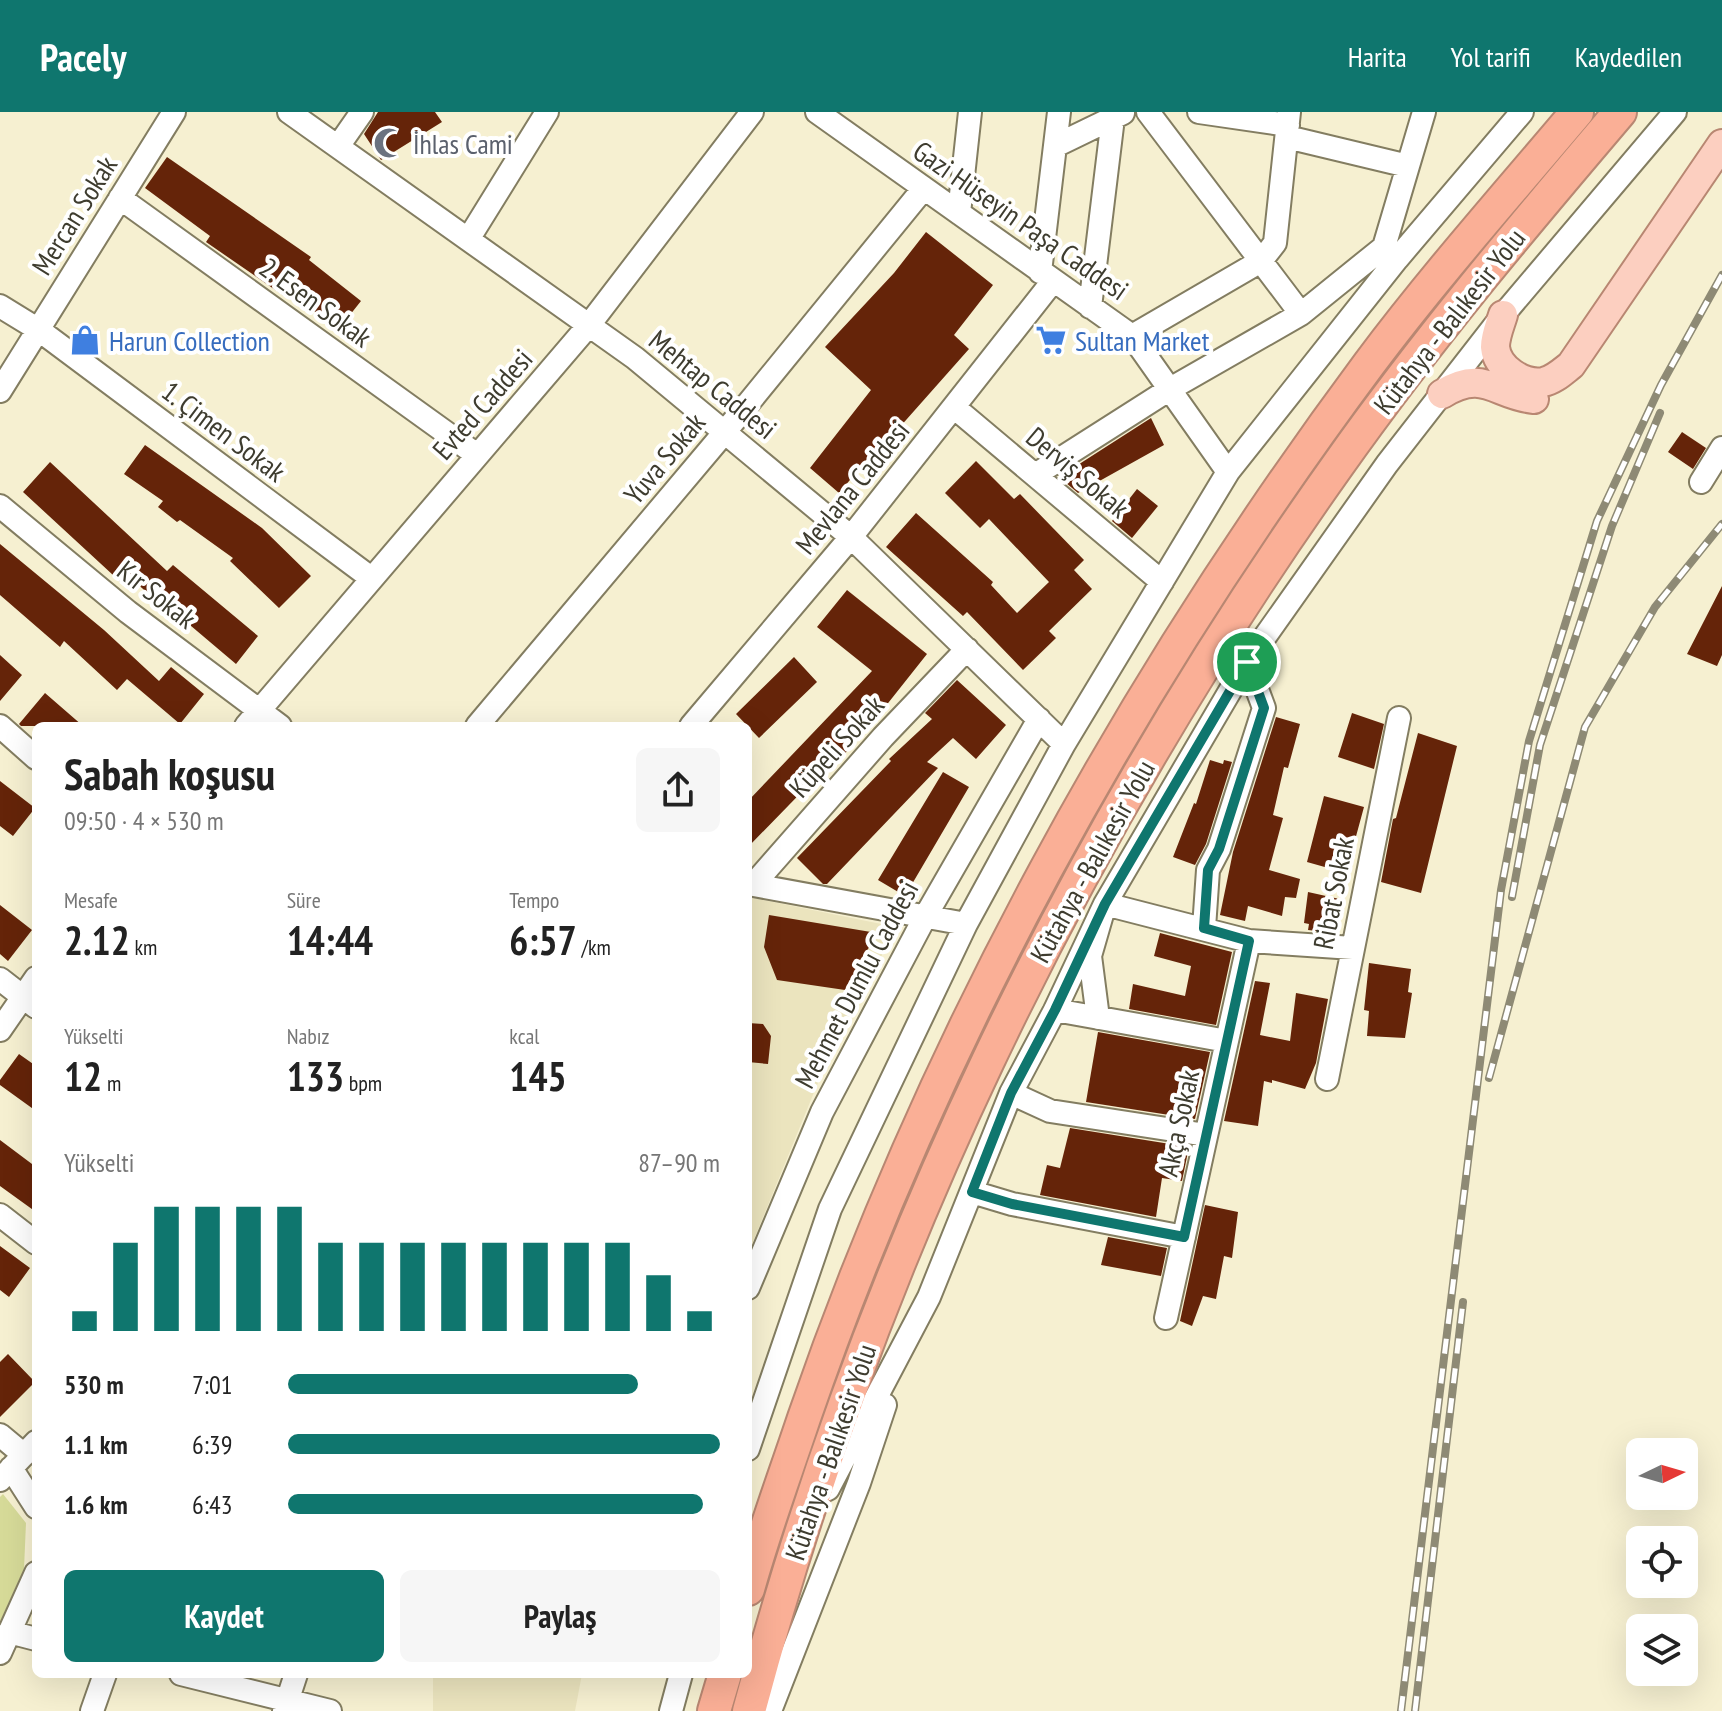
<!DOCTYPE html>
<html lang="tr">
<head>
<meta charset="utf-8">
<style>
	body { margin:0; font-family:"PT Sans Narrow",sans-serif; background:#f6f6f6; color:#222; height:100vh; display:flex; flex-direction:column; font-size:30px; white-space:nowrap }
	* { box-sizing:border-box; margin:0 }
	p { font-size:26px; color:#767676 }
	.icon { flex:none; width:44px; height:44px; fill:none; stroke:currentColor; stroke-width:2; stroke-linecap:round; stroke-linejoin:round }
	.map { position:relative; flex:1; overflow:hidden }
	.sheet { position:absolute; left:32px; top:610px; width:720px; height:956px; display:flex; flex-direction:column; background:#fff; border-radius:12px; box-shadow:0 8px 32px #0002 }
	.sheet>* { flex:none }
	.needle { width:52px; rotate:85deg }
	.tools { position:absolute; left:1626px; top:1326px; display:grid; gap:16px }
	.tools a { display:grid; place-items:center; width:72px; height:72px; border-radius:12px; background:#fff; box-shadow:0 8px 32px #0002; font-size:40px }
	.pin { position:absolute; display:grid; place-items:center; width:68px; height:68px; color:#fff; margin:-34px; border:4px solid #fff; border-radius:50%; box-shadow:0 2px 8px #0007 }
	.round { display:grid; place-items:center; flex:none; width:84px; height:84px; border-radius:12px; background:#f6f6f6 }
	.summary { display:flex; align-items:center; justify-content:space-between; height:136px; padding:0 32px }
	h1 { font-size:44px; font-weight:700; line-height:60px }
	.metrics { display:grid; grid-template-columns:repeat(3,1fr); gap:12px; height:136px; padding:8px 32px }
	.metrics div { display:grid; align-content:center }
	.metrics b { font-size:40px; font-weight:700 }
	.metrics small { font-size:22px; font-weight:400 }
	.metrics p { font-size:22px }
	.chart { height:224px; padding:16px 32px }
	.chart p { display:flex; justify-content:space-between }
	.chart svg { width:100%; height:144px; margin-top:8px; stroke:#0f766e; stroke-width:6 }
	.cta { display:flex; gap:16px; margin-top:auto; padding:16px 32px }
	.cta a { flex:1; height:92px; border-radius:12px; background:#0f766e; color:#fff; font-size:32px; font-weight:700; line-height:92px; text-align:center }
	.cta a+a { background:#f6f6f6; color:#222 }
	ul { padding:0 32px; list-style:none; font-size:26px }
	li { display:grid; grid-template-columns:128px 96px 1fr; align-items:center; height:60px }
	li i { height:20px; border-radius:10px; background:#0f766e }
	header { display:flex; align-items:center; gap:48px; box-sizing:border-box; height:112px; padding:0 40px; background:#0f766e; color:#fff }
	header strong { font-size:38px }
	nav { display:flex; gap:44px; margin-inline-start:auto; font-size:28px }
	.map>svg:first-child { display:block }
</style>
</head>
<body>
<header>
<strong>Pacely</strong>
<nav><a>Harita</a><a>Yol tarifi</a><a>Kaydedilen</a></nav>
</header>
<div class="map">
<svg width="1722" height="1599" viewBox="0 0 1722 1599">
	<rect width="100%" height="100%" fill="#f6f0d1"/>
	<path fill="#ebe4be" d="M748 785 896 815 817 973 748 1142Z
		M433 1562H582L575 1599H433Z"/>
	<path fill="#d6da98" d="M3 1382 26 1411 24 1457 0 1510V1385Z"/>
	<path fill="#652409" d="M378 0H435L442 10 381 48 364 22Z
		M167 45 311 145 309 148 361 189 338 218 288 179 284 184 206 130 210 124 145 76Z
		M926 120 993 173 954 223 969 237 883 334 881 331 839 381 810 356 871 278 825 235 894 161Z
		M1151 306 1164 333 1078 381 1059 365Z
		M1682 320 1706 336 1693 357 1668 340Z
		M145 333 262 416 311 464 279 496 230 449 233 446 180 408 177 410 158 395 163 389 124 362Z
		M976 349 1014 387 1020 382 1084 448 1074 458 1092 477 1049 519 1056 526 1023 558 967 500 963 504 886 435 916 401 993 470 991 473 1017 501 1049 470 989 407 980 416 945 381Z
		M50 350 167 459 173 453 258 524 236 552 184 508 181 511 133 468 126 475 23 380Z
		M1137 377 1158 394 1132 426 1112 409Z
		M0 432 104 518 159 569 171 555 204 582 180 612 127 567 117 578 64 529 60 535 0 483Z
		M1722 474V543L1717 554 1687 542Z
		M847 478 927 542 881 600 883 602 827 660 824 657 748 735V689L872 559 817 515Z
		M0 543 22 563 0 589Z
		M794 545 817 570 759 626 736 602Z
		M957 568 1006 613 976 647 953 626 927 650 938 656 827 772H823L797 746 891 649 889 647 932 607 925 601Z
		M45 581 83 614H21L19 612Z
		M1352 601 1384 612 1374 657 1338 645Z
		M1276 605 1300 612 1288 656 1284 655 1273 703 1283 706 1269 758 1300 767 1296 786 1285 785 1282 804 1248 794 1245 809 1220 803 1233 740Z
		M1418 621 1457 634 1421 781 1381 770 1393 707 1396 706Z
		M1210 648 1223 652 1224 648 1232 650 1206 732 1195 753 1173 745 1194 691 1196 692Z
		M943 660 969 675 905 784 878 768Z
		M0 669 35 696 13 724 0 714Z
		M1324 684 1364 695 1346 761 1307 750Z
		M1308 780 1344 788 1336 821 1308 818 1309 812 1304 811Z
		M0 793 32 818 8 849 0 842Z
		M769 803 877 821 845 878 777 868 764 835Z
		M1160 821 1232 840 1216 913 1129 897 1133 872 1185 884 1191 854 1154 844Z
		M1369 851 1411 857 1408 880 1412 881 1405 926 1367 924 1369 899 1364 898Z
		M1255 869 1270 871 1260 923 1290 929 1296 881 1328 887 1316 951 1305 977 1272 968V971L1264 969 1258 1014 1224 1009Z
		M748 911 763 912 771 924 768 952 748 950Z
		M1098 920 1210 940 1195 1007 1086 990Z
		M19 942 36 954V999L0 973V968Z
		M1070 1016 1189 1035 1182 1069 1162 1066 1156 1105 1040 1083 1047 1053 1060 1056Z
		M0 1028 36 1055V1100L0 1074Z
		M1205 1093 1238 1100 1232 1146 1224 1144 1216 1187 1203 1184 1192 1214 1180 1209Z
		M1108 1125 1167 1136 1161 1164 1101 1153Z
		M0 1134 30 1156 9 1185 0 1178Z
		M8 1242 35 1270 0 1305V1250Z"/>
	<g fill="none" stroke-linecap="round" stroke-linejoin="round">
		<g stroke="#837d61" stroke-width="26">
			<path id="minor" d="M289 0 635 246 851 425 1064 632
				M817 0 1132 224 1228 360
				M1148 0 1301 202
				M1199 0 1288 13
				M1287 25 1408 54
				M339 33 362 0
				M1055 34 1123 1
				M120 86 477 343
				M959 101 970 0
				M469 126 547 0
				M1040 160 1059 0
				M0 194 39 218 371 466
				M1090 195 1113 6
				M1132 224 1261 149 1275 131 1289 0
				M0 279 174 0
				M955 296 1162 470
				M1035 363 1170 277 1301 202 1384 135 1424 0
				M1701 370 1722 336
				M0 394 128 500 280 614
				M0 614 36 646
				M246 614 589 213 752 0
				M477 614 724 321 924 76
				M691 614 851 425 1053 169
				M748 772 966 812
				M753 773 883 625 967 537
				M1204 816 1208 758 1219 737 1264 596 1247 550
				M0 867 36 895
				M1055 898 1227 929
				M1098 906 1090 844 1105 792 1249 829 1353 836
				M0 918 36 866
				M1327 967 1399 606
				M1011 981 1050 999 1206 1023
				M972 1080 1012 1092 1184 1125
				M0 1103 36 1131
				M748 1176 822 1000 925 805 1039 607
				M1166 1206 1249 829
				M0 1323 24 1343
				M748 1337 830 1097 966 812 1064 632 1228 360 1397 147 1522 0
				M11 1356 36 1395
				M0 1368 36 1330
				M828 1377 929 1185 1011 981 1055 898 1105 792 1247 550 1387 352 1503 203 1675 0
				M9 1520 36 1527
				M0 1541 36 1461
				M181 1562 330 1599
				M92 1599 105 1562
				M284 1599 296 1562
				M671 1599 681 1562
				M770 1599 859 1371 885 1293"/>
		</g>
		<g stroke="#b88772" stroke-width="32">
			<path id="major" d="M1503 203C1500 213 1495 224 1495 235 1497 256 1523 273 1543 270 1554 268 1562 260 1571 253L1722 32
				M1442 282C1484 256 1495 283 1534 287"/>
		</g>
		<g stroke="#b88772" stroke-width="36">
			<path id="highway" d="M748 1477C764 1419 785 1363 804 1306 934 928 1131 572 1369 252 1434 165 1507 83 1577 0
				M714 1599 725 1562
				M749 1599C868 1152 1070 730 1338 353 1425 230 1523 114 1620 0"/>
		</g>
		<use href="#minor" stroke="#fff" stroke-width="22"/>
		<use href="#major" stroke="#fccfc0" stroke-width="28"/>
		<use href="#highway" stroke="#faaf96" stroke-width="32"/>
		<g stroke="#8e8a75" stroke-width="8">
			<path id="rail" d="M1512 785 1540 633 1612 414 1660 301
				M1489 966 1585 615 1655 495 1722 412
				M1401 1599 1501 778 1529 629 1597 409 1661 273 1722 163
				M1415 1599 1463 1190"/>
		</g>
		<use href="#rail" stroke="#fff" stroke-width="5" stroke-dasharray="15" stroke-linecap="butt"/>
	</g>
	<g fill="none" stroke-linecap="round" stroke-linejoin="round">
		<g stroke="#fff" stroke-width="16">
			<path id="route" d="M1247 550 1264 596 1219 737 1208 758 1204 816 1249 829 1184 1125 1012 1092 972 1080 1011 981 1055 898 1105 792Z"/>
		</g>
		<use href="#route" stroke="#0f766e" stroke-width="10"/>
	</g>
	<defs>
		<g id="mosque-bare" transform="scale(2.4)"><path d="M3.5-4.9A6 6 0 1 0 3.5 4.9A5 5 0 1 1 3.5-4.9Z" fill="#6b7280" stroke="#fff" stroke-width="2.5" paint-order="stroke"/></g>
		<g id="shop-bare" transform="scale(2.4)"><path d="M-5-2.5h2.3a2.7 3.5 0 0 1 5.4 0H5L5.5 6h-11ZM-1.5-2.5h3a1.5 2.3 0 0 0-3 0Z" fill="#3f7fe0" stroke="#fff" stroke-width="2.5" paint-order="stroke"/></g>
		<g id="supermarket-bare" transform="scale(2.4)"><path d="M-6-5.5h2.5l.6 2H6L4.5 2H-2.5L-4.4-4H-6ZM-1.5 3.2a1.3 1.3 0 1 0 .1 0ZM3 3.2a1.3 1.3 0 1 0 .1 0Z" fill="#3f7fe0" stroke="#fff" stroke-width="2.5" paint-order="stroke"/></g>
	</defs>
	<g fill-rule="evenodd">
		<use href="#mosque-bare" x="389" y="31"/>
		<use href="#shop-bare" x="85" y="228"/>
		<use href="#supermarket-bare" x="1051" y="228"/>
	</g>
	<g text-anchor="middle" dominant-baseline="central" stroke-width="8" stroke-linejoin="round" paint-order="stroke">
		<g font-size="28" fill="#5b616d" stroke="#fff" text-anchor="start">
			<text x="413" y="31">İhlas Cami</text>
		</g>
		<g font-size="28" fill="#3e3c2f" stroke="#fff">
			<text transform="translate(74 103) rotate(-58)">Mercan Sokak</text>
			<text transform="translate(1021 108) rotate(35)">Gazi Hüseyin Paşa Caddesi</text>
			<text transform="translate(316 190) rotate(36)">2. Esen Sokak</text>
			<text transform="translate(1449 209) rotate(-52)">Kütahya - Balıkesir Yolu</text>
			<text transform="translate(713 272) rotate(39)">Mehtap Caddesi</text>
			<text transform="translate(482 292) rotate(-49)">Evted Caddesi</text>
			<text transform="translate(224 319) rotate(37)">1. Çimen Sokak</text>
			<text transform="translate(664 346) rotate(-50)">Yuva Sokak</text>
			<text transform="translate(1078 360) rotate(40)">Derviş Sokak</text>
			<text transform="translate(852 375) rotate(-51)">Mevlana Caddesi</text>
			<text transform="translate(157 482) rotate(38)">Kır Sokak</text>
			<text transform="translate(836 634) rotate(-48)">Küpeli Sokak</text>
			<text transform="translate(1092 749) rotate(-61)">Kütahya - Balıkesir Yolu</text>
			<text transform="translate(1333 781) rotate(-79)">Ribat Sokak</text>
			<text transform="translate(856 872) rotate(-62)">Mehmet Dumlu Caddesi</text>
			<text transform="translate(1178 1011) rotate(-78)">Akça Sokak</text>
			<text transform="translate(830 1340) rotate(-71)">Kütahya - Balıkesir Yolu</text>
		</g>
		<g font-size="28" fill="#366cbe" stroke="#fff" text-anchor="start">
			<text x="109" y="228">Harun Collection</text>
			<text x="1075" y="228">Sultan Market</text>
		</g>
	</g>
</svg>
<div class="tools">
<a><svg class="needle" viewBox="-14 -14 28 28"><path d="M0-13l5 13h-10z" fill="#e53935"/><path d="M0 13l5-13h-10z" fill="#767676"/></svg></a>
<a><svg class="icon" aria-label="locate" viewBox="0 0 24 24"><circle cx="12" cy="12" r="6"/><path d="M12 2v4M12 18v4M2 12h4M18 12h4"/></svg></a>
<a><svg class="icon" aria-label="layers" viewBox="0 0 24 24"><path d="M12 4l9 5-9 5-9-5zM3 14l9 5 9-5"/></svg></a>
</div>
<div class="pin" style="left:1247px;top:550px;background:#1e9e55"><svg class="icon" aria-label="arrive" viewBox="0 0 24 24"><path d="M6 21V4h12l-3 4 3 4H6"/></svg></div>
<section class="sheet">
<div class="summary"><div><h1>Sabah koşusu</h1><p>09:50 · 4 × 530 m</p></div><a class="round"><svg class="icon" aria-label="share" viewBox="0 0 24 24"><path d="M12 15V3M7 8l5-5 5 5M5 13v7h14v-7"/></svg></a></div>
<div class="metrics">
<div><p>Mesafe</p><b>2.12<small> km</small></b></div>
<div><p>Süre</p><b>14:44</b></div>
<div><p>Tempo</p><b>6:57<small> /km</small></b></div>
</div>
<div class="metrics">
<div><p>Yükselti</p><b>12<small> m</small></b></div>
<div><p>Nabız</p><b>133<small> bpm</small></b></div>
<div><p>kcal</p><b>145</b></div>
</div>
<div class="chart"><p><span>Yükselti</span>87–90 m</p>
<svg viewBox="0 0 160 44" preserveAspectRatio="none"><path d="M5 44V38M15 44V17M25 44V6M35 44V6M45 44V6M55 44V6M65 44V17M75 44V17M85 44V17M95 44V17M105 44V17M115 44V17M125 44V17M135 44V17M145 44V27M155 44V38"/></svg>
</div>
<ul>
<li><b>530 m</b>7:01<i style="width:81%"></i></li>
<li><b>1.1 km</b>6:39<i style="width:100%"></i></li>
<li><b>1.6 km</b>6:43<i style="width:96%"></i></li>
</ul>
<div class="cta"><a>Kaydet</a><a>Paylaş</a></div>
</section>
</div>
</body>
</html>
